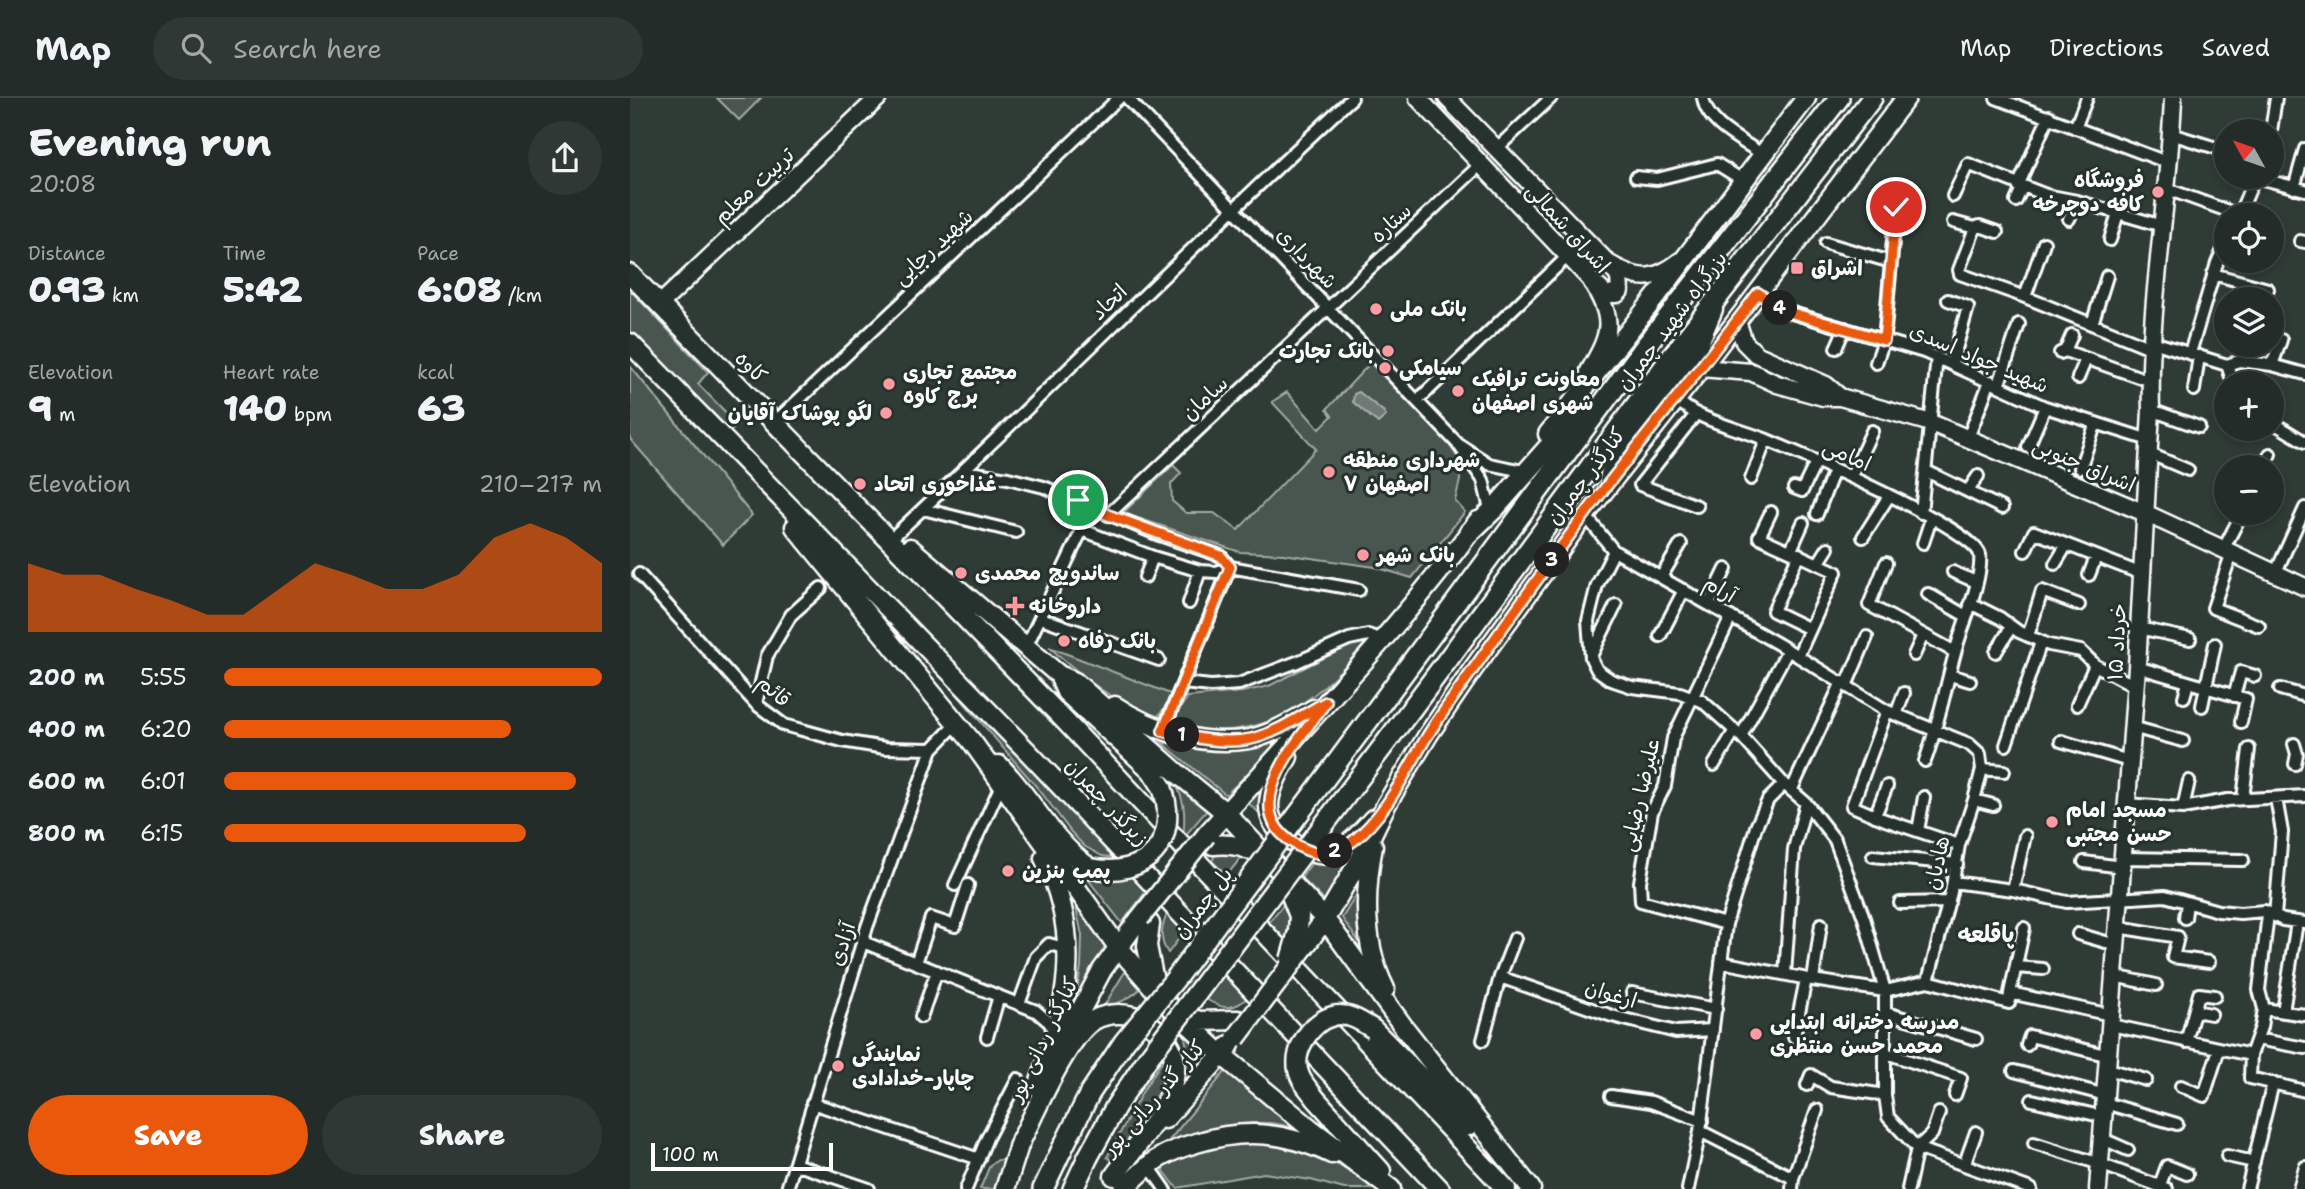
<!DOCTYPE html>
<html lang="en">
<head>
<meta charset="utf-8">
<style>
	body { margin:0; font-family:"Shantell Sans","Playpen Sans Arabic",sans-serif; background:#2f3834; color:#f1f3f6; height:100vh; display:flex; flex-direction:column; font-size:26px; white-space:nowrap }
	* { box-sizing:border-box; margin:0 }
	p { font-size:23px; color:#a3a7a8 }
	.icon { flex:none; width:38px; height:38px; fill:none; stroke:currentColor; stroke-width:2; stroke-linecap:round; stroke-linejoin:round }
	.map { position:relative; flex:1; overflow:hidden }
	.panel { display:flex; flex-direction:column; background:#232c28; width:630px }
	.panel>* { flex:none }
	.needle { width:46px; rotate:310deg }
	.tools { position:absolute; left:1584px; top:21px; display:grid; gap:14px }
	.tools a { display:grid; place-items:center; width:70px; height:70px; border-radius:50%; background:#232c28; box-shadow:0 4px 10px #0003,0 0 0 2px #404845; font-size:35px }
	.scale { position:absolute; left:21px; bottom:18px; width:182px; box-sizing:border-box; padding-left:7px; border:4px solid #fff; border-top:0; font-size:19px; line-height:24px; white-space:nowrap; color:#fff; -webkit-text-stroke:5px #26332d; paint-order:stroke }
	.pin { position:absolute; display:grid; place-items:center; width:60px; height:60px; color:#fff; margin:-30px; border:4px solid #fff; border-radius:50%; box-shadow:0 2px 7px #0007 }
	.km { position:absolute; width:35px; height:35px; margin:-18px; border-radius:50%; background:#222; color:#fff; font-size:19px; line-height:35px; text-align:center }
	.round { display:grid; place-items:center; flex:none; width:74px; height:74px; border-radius:37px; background:#2f3834 }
	.summary { display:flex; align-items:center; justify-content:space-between; height:119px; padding:0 28px }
	h1 { font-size:38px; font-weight:800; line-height:52px }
	.metrics { display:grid; grid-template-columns:repeat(3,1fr); gap:10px; height:119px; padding:7px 28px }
	.metrics div { display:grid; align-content:center }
	.metrics b { font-size:35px; font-weight:800 }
	.metrics small { font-size:19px; font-weight:400 }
	.metrics p { font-size:19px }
	.chart { height:196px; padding:14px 28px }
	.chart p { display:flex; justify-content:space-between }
	.chart svg { width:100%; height:126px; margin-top:7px; fill:#ea580c; opacity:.7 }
	.button { display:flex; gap:14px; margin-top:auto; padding:14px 28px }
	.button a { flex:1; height:80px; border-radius:42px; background:#ea580c; color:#fff; font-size:28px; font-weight:800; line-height:80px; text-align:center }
	.button a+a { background:#2f3834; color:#f1f3f6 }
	ul { padding:0 28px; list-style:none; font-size:23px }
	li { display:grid; grid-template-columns:112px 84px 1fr; align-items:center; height:52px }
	li i { height:18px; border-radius:9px; background:#ea580c }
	header { display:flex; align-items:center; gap:42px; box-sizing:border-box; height:98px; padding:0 35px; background:#232c28; border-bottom:2px solid #404845 }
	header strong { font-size:33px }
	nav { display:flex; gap:38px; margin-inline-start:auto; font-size:24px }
	.search { width:490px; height:63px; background:#2f3834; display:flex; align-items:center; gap:18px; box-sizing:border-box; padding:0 24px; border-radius:38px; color:#a3a7a8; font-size:26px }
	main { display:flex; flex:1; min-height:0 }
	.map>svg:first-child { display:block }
</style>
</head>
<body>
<header>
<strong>Map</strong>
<div class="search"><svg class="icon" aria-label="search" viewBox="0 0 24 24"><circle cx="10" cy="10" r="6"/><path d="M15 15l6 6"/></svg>Search here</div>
<nav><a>Map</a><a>Directions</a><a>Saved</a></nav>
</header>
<main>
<section class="panel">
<div class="summary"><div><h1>Evening run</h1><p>20:08</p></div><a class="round"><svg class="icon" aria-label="share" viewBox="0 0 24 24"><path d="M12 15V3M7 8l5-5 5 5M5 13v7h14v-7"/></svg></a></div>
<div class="metrics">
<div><p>Distance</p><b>0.93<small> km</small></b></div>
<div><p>Time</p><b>5:42</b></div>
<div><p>Pace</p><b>6:08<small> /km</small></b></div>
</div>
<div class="metrics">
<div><p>Elevation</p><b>9<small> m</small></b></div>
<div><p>Heart rate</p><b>140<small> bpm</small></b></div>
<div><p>kcal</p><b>63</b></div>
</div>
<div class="chart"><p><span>Elevation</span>210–217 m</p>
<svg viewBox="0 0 160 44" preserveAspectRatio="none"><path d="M0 44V20L10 24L20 24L30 29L40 33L50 38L60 38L70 29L80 20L90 24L100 29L110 29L120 24L130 11L140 6L150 11L160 20V44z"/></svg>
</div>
<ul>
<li><b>200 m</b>5:55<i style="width:100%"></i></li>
<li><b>400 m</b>6:20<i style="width:76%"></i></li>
<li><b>600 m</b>6:01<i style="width:93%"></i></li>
<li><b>800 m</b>6:15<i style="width:80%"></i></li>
</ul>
<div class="button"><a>Save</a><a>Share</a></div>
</section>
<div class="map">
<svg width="1675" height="1091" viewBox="0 0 1675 1091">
	<rect width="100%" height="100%" fill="#2f3b35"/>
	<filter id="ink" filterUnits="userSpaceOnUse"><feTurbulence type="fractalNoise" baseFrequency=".0143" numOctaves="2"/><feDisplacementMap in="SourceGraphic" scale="14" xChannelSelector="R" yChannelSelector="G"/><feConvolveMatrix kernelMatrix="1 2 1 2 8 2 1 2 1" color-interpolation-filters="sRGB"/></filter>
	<g filter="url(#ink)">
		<path fill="#4a544f" stroke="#a4aaa7" stroke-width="2" d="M87 0H131L109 22Z
			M0 192 78 274 68 286 108 327 101 333 0 233Z
			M745 260 794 312 829 361 830 382 825 403 835 414 782 480 745 469 653 456 610 454 493 415 543 367 551 375 541 386 542 403 556 415H584L608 432 686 351 642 304 657 294 689 331 702 318 697 311Z
			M0 268 122 417 93 447 0 341Z
			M270 530 492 761 472 758 454 748 441 734 411 694Z
			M722 545H737C671 617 636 642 536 630L558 599 612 594 639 588Z
			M419 549 543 597 523 626 460 584Z
			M662 631 596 697 531 644 570 650Z
			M645 670 636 721 617 704Z
			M540 677 580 709 553 740C556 714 555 699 540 677Z
			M732 744 698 806 671 780 683 763Z
			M596 754 614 756 597 777 582 763 585 757Z
			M463 775 487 781 502 778 517 792 492 825 457 780Z
			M733 786 738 857 712 820Z
			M443 796 479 847 445 902 451 869 452 837Z
			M657 802 663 825 657 845 639 824Z
			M538 813 556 831 538 855C528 841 532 828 538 813Z
			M496 872 512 889C500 902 486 905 471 913Z
			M593 874 620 897C604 914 592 912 573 899Z
			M553 929 581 954 540 1006 559 961Z
			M538 954V984L486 1065 477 1059 514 991Z
			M598 970 678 1034C666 1031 653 1026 640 1025 603 1023 566 1035 533 1050Z
			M643 1043C682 1053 714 1068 749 1089L748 1091H714L681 1082 634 1075 547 1090 531 1069C574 1047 595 1044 643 1043Z
			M368 1062H377L369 1091H350L360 1067Z"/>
		<path fill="#707975" stroke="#a9afac" stroke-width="2" d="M729 294 754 314 756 318 748 325 723 304 724 296Z"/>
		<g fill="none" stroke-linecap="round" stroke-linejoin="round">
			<g stroke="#fff" stroke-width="16">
				<path id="street" d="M497 0 828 346 859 366 888 372
					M1073 0C1077 27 1112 42 1133 57
					M1366 0 1539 65
					M1445 30 1457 0
					M1612 33 1613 31
					M1641 33 1646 0
					M1541 36 1596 53
					M866 51 921 0
					M1006 79 1027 81 1087 66 1114 83
					M1625 79 1675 92
					M1388 88 1419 18
					M1664 90 1675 51
					M1537 91 1609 117
					M1323 98 1338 66 1416 97 1447 103 1532 128
					M1386 103 1392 90
					M1609 117 1625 79
					M1439 121 1447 103
					M1323 124 1345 130 1350 128 1367 134
					M1345 130 1329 172 1330 176 1395 199 1523 251
					M1480 142 1488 115
					M1670 143 1675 144
					M1196 145 1261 164
					M1583 176 1638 191
					M1128 195 1152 212 1294 254 1415 309 1519 342
					M1395 199 1414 145
					M1318 202 1338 209 1322 265
					M1462 226 1477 178
					M1523 244 1597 267 1609 263 1642 267 1675 276
					M1206 250 1215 230
					M1435 253 1442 237
					M1430 255 1435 253 1520 283
					M1560 255 1587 165 1596 145
					M1246 265 1254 242 1266 109
					M1597 267 1603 285
					M1642 267 1651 242
					M1448 280 1456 261
					M1369 286 1389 226
					M1564 292 1569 258
					M1045 301C1052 306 1059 312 1067 316 1089 327 1114 333 1137 342 1168 355 1346 431 1350 457 1353 482 1331 530 1325 555 1315 591 1308 628 1295 663
					M787 303 938 158
					M1521 312 1569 329
					M1066 316 1010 387 1067 408
					M1642 324 1675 344
					M144 325 489 0
					M1338 340 1360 283
					M828 346 853 382 859 407
					M1398 349 1415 309
					M1518 355 1558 372
					M1634 369 1640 356
					M1450 370 1466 325
					M333 373 378 380 414 389 529 437 591 458 600 469
					M1296 373 1372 410
					M1221 379 1242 333
					M1121 381 1136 342
					M1164 390 1172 393 1186 364
					M1338 393 1348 378
					M293 411 386 434
					M1141 414 1129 439 1206 474 1168 558
					M1291 415 1307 259
					M1187 416 1204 372
					M478 417 851 66
					M955 417 984 453 1148 546 1257 613 1339 646 1350 656 1352 671 1344 702 1329 747 1321 794 1298 883
					M265 437C419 293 566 143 722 0
					M1233 439 1259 398
					M1293 445 1301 421
					M1594 450 1612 415
					M1161 452 1173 425
					M984 453 967 487 958 523 961 560 967 572 981 582 1002 589 1050 595 1072 603 1111 638 1154 686 1176 705 1205 742 1234 820 1255 893V997L1258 1019 1287 1050 1278 1091
					M1395 453 1404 434 1512 476
					M1602 454 1583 510 1629 528
					M1169 456 1143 513 1180 531
					M1256 465 1239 507 1325 554
					M1188 466 1198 450
					M1425 466 1436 448
					M1323 474 1346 484
					M1646 474 1675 410
					M9 476 126 606 154 627 212 643 255 650 302 651
					M1459 477 1466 459
					M515 479 523 459
					M1031 479 1051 446
					M1298 496 1336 518
					M559 505 570 473
					M1340 505 1370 520 1389 534 1419 547 1451 553 1465 567 1505 588
					M1079 506 1096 471
					M411 520 529 562
					M1509 530 1560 541
					M1030 538 1054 492
					M1398 538 1412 493 1449 507
					M396 549 452 432 523 459 570 473 587 474 600 469 729 492
					M1366 554 1381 529
					M1284 557 1293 537
					M961 558 986 507
					M1507 569 1616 601 1611 624
					M1320 577 1340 583
					M553 585 581 588 609 586 667 564 719 541 738 537 753 542
					M1216 588 1237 539
					M1650 591 1675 598
					M1604 598 1611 574 1625 578
					M1554 599 1558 585
					M126 606 137 558 161 517 191 490
					M1447 607 1465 567
					M1572 608 1585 546
					M1257 613 1222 708 1255 722 1329 747
					M1266 617 1274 595
					M1502 629 1553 643
					M533 633 600 469
					M1111 638 1158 552
					M1431 643 1499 663
					M1664 646 1667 656 1665 666
					M1376 647 1411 544
					M1084 667 1105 632
					M1352 671 1374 673
					M1162 691 1212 584
					M1613 701 1619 651
					M1344 702 1363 707
					M1496 706 1553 710 1598 702 1675 698
					M1553 710 1559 683
					M1245 718 1257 688
					M1288 733 1294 699
					M1243 758 1327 766
					M1493 760 1613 762
					M1454 764 1492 769
					M1323 784 1383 792 1437 804 1535 798 1588 813 1610 815 1635 813 1653 822 1675 825
					M325 787 372 685
					M1383 792 1395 738
					M1270 805 1319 804
					M1638 816 1629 892 1634 911 1631 929 1621 957 1620 980 1675 993
					M1645 818 1652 734 1646 700
					M1555 820 1557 805
					M1096 826 1011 803 1010 784 1022 714 1035 688 1043 640 1101 519
					M1488 829 1548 839 1543 859 1579 864
					M1448 836 1486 847
					M233 844 406 913 420 925 424 937
					M1091 864 1183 882 1255 893 1298 883 1379 905 1380 895 1481 917
					M286 865 301 820 325 828 338 787
					M1386 869 1413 871
					M1155 876 1164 751 1176 705
					M1484 878 1526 887
					M870 879 982 918 1046 934 1083 932
					M1183 882 1191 826
					M1002 895 1086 911
					M1380 895 1394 830
					M389 906 406 859 419 846 438 851
					M1634 911 1675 917
					M1565 913 1581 916
					M1653 914 1667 824
					M1256 915 1346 941
					M291 919 307 873
					M1481 927 1621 957
					M357 939 369 898
					M1164 939 1176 881
					M1627 941 1675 950
					M853 942 870 879 885 840
					M1556 944 1569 896 1585 898
					M1397 947 1400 938 1479 958
					M1256 955 1331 980 1325 997
					M1478 971 1516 982
					M1384 973 1476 997
					M1177 987 1181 977 1201 989 1255 997
					M1551 988 1574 998 1589 951
					M981 998 1021 1004 1072 1023
					M1402 1002 1474 1019
					M182 1005 349 1061
					M1475 1005 1547 1026
					M1070 1033 1163 1080
					M1473 1041 1498 1052
					M1404 1045 1470 1066 1537 1091
					M1287 1050 1401 1091
					M1287 1050 1302 1036 1309 1015
					M1597 1058 1624 1064
					M1335 1065 1346 1034
					M165 1066 239 1091
					M519 1068 535 1091
					M1530 1087 1537 1068 1557 1076
					M157 1091 237 829 302 651 327 625
					M336 1091 357 1040 388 981
					M1058 1091 1070 1033 1096 826 1126 729 1138 702 1154 686
					M1162 1091 1163 1080 1187 1012
					M1617 1091 1643 985
					M1669 1091 1675 1069"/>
			</g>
			<g stroke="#fff" stroke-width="21">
				<path id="secondary" d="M788 0 960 181C984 221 983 233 959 273
					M817 0 978 165C1007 182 1022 185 1050 163
					M966 187 975 196H987L990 193 989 179 980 167
					M29 207 248 0
					M1107 223 1114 244 1126 256 1196 287 1210 299
					M1071 270 1121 274 1147 286 1193 299H1210L1301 325 1515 415 1675 489
					M1468 1091 1507 569 1521 312C1518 208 1539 104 1543 0"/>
			</g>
			<g stroke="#fff" stroke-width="23">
				<path id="primary" d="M0 176 434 622 876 1091
					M0 245 399 655 810 1091
					M918 336 1035 187 1176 0
					M979 382 984 356 1068 247 1083 211
					M165 429 343 645 488 849 540 909 592 957 681 1031 761 1091
					M280 450 429 577 445 584 546 674 596 715 695 821 773 928 901 1091
					M429 577 436 594 521 672 532 689
					M485 608C523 633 573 649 620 641 642 637 664 622 684 611
					M658 659C636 695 625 725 671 749 680 754 690 759 701 755 718 750 731 734 743 721
					M369 667C401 699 422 744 460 770
					M576 737C668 634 766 535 848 423
					M583 747C602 745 614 749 630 756
					M743 748C734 795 733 847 755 891
					M657 787 669 818 668 834
					M520 826 517 848 525 888
					M681 840 695 821 729 763 756 707 798 637 843 571 955 417 1071 270 1276 0
					M553 917 569 923 608 922
					M743 931 839 1028
					M430 951 472 872 510 820
					M408 989C438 911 453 838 414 760
					M686 1001 751 1073
					M535 1021 600 947
					M388 1049C403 1019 437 938 464 922 479 914 501 914 515 923 584 967 517 1032 484 1078
					M375 1091 391 1041
					M494 1091C504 1081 515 1070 526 1062 538 1054 552 1049 566 1045 616 1030 655 1034 702 1056"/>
			</g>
			<g stroke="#fff" stroke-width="24">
				<path id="highway" d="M840 434 865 410 939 326 964 311
					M761 592 1017 246 1209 0
					M782 610 1040 261 1242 0
					M413 1091 432 1051
					M443 1091 458 1059"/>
			</g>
			<use href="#street" stroke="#26332d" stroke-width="10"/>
			<use href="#secondary" stroke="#26332d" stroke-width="16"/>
			<use href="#primary" stroke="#26332d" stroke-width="18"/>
			<use href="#highway" stroke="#26332d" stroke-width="19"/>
			<g stroke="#fff" stroke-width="23" stroke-linecap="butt">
				<path id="primary-bridge" d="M460 770C516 781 551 744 532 689
					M510 820 576 737
					M660 862 668 834
					M606 940 681 840
					M686 1001C681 994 673 986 670 978 660 955 680 924 703 918 718 914 732 924 743 931"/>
			</g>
			<g stroke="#fff" stroke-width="24" stroke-linecap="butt">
				<path id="highway-bridge" d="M432 1051 460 995 494 944 546 880 761 592
					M458 1059 486 1008 518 960 782 610"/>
			</g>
			<use href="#primary-bridge" stroke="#26332d" stroke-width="18"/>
			<use href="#highway-bridge" stroke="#26332d" stroke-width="19"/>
		</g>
	</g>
	<g fill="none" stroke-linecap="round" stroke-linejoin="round" filter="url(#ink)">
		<g stroke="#fff" stroke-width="14">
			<path id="route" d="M448 402 478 417 591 458 600 469 533 633C560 639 593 647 621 641 648 635 672 617 696 604 668 644 601 713 670 749 692 760 703 758 723 743 756 717 775 675 796 640 811 616 828 593 844 570 888 508 932 446 978 386 1028 322 1079 260 1128 195L1152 212 1254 242 1266 109"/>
		</g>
		<use href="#route" stroke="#ea580c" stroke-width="9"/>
	</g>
	<g fill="#ff9aa2" stroke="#26332d" stroke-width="2.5">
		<circle cx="1528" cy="94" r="7"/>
		<rect x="1160" y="163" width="14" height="14" rx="3.5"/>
		<circle cx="746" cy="211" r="7"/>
		<circle cx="758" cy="253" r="7"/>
		<circle cx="755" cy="270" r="7"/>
		<circle cx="259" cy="286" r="7"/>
		<circle cx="828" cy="293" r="7"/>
		<circle cx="256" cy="315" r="7"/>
		<circle cx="699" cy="374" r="7"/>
		<circle cx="230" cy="386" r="7"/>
		<circle cx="733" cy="457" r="7"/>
		<circle cx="331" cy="475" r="7"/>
		<path d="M381.5 497.5h7v7h7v7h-7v7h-7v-7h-7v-7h7z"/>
		<circle cx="434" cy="543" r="7"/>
		<circle cx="1422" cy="724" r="7"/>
		<circle cx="378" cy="773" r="7"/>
		<circle cx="1126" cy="936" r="7"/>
		<circle cx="208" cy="968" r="7"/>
	</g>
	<g text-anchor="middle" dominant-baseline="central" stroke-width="6" stroke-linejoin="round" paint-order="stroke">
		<g font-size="21" font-weight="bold" fill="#fff" stroke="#26332d" text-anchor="start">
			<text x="1514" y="82" text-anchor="end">فروشگاه<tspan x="1514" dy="24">کافه دوچرخه</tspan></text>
			<text x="1181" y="170">اشراق</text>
			<text x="760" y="211">بانک ملی</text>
			<text x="744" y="253" text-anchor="end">بانک تجارت</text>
			<text x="769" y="270">سیامکی</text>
			<text x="273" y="274">مجتمع تجاری<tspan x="273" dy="24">برج کاوه</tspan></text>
			<text x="842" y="281">معاونت ترافیک<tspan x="842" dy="24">شهری اصفهان</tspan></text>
			<text x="242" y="315" text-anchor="end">لگو پوشاک آقایان</text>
			<text x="713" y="362">شهرداری منطقه<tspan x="713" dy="24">۷ اصفهان</tspan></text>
			<text x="244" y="386">غذاخوری اتحاد</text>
			<text x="747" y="457">بانک شهر</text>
			<text x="345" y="475">ساندویچ محمدی</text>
			<text x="399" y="508">داروخانه</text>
			<text x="448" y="543">بانک رفاه</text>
			<text x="1436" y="712">مسجد امام<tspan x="1436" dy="24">حسن مجتبی</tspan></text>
			<text x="392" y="773">پمپ بنزین</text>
			<text x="1140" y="924">مدرسه دخترانه ابتدایی<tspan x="1140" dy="24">محمد حسن منتظری</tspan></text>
			<text x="222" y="956">نمایندگی<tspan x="222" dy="24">چاپار-خدادادی</tspan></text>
		</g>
		<g font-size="21" fill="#fff" stroke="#26332d">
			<text transform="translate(124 88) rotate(-43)">تربیت معلم</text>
			<text transform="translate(761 125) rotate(-43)">ستاره</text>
			<text transform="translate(938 130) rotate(48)">اشراق شمالی</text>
			<text transform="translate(303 149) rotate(-43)">شهید رجایی</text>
			<text transform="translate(677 160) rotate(46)">شهرداری</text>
			<text transform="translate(479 204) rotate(-44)">اتحاد</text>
			<text transform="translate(1042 223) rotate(-53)">بزرگراه شهید چمران</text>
			<text transform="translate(1349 260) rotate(23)">شهید جواد اسدی</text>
			<text transform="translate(121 269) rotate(46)">کاوه</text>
			<text transform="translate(575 300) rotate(-43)">سامان</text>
			<text transform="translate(1217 357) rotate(24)">امامی</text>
			<text transform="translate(1454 367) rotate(23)">اشراق جنوبی</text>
			<text transform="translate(956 378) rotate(-53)">کنارگذر چمران</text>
			<text transform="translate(1090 491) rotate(30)">آرام</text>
			<text transform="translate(1487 544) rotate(-87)">۱۵ خرداد</text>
			<text transform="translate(144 593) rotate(41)">قائم</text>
			<text transform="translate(1010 697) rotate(-77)">علیرضا رضایی</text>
			<text transform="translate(477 704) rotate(47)">زیرگذر چمران</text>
			<text transform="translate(1307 765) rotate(-78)">هادیان</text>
			<text transform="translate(573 805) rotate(-53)">پل چمران</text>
			<text transform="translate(212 846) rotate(-72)">آزادی</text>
			<text transform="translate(981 896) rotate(17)">ارغوان</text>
			<text transform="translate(413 941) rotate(-64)">کنارگذر ردانی پور</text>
			<text transform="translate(524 1000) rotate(-49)">کنار گذر ردانی پور</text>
		</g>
		<g font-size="23" font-weight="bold" fill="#fff" stroke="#26332d">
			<text x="1356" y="836">پاقلعه</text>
		</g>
	</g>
</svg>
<div class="tools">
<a><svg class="needle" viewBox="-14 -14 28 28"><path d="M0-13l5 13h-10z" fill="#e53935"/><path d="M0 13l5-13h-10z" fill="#a3a7a8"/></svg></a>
<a><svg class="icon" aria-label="locate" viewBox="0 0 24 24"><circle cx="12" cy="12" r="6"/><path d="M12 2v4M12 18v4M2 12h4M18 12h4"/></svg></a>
<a><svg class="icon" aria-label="layers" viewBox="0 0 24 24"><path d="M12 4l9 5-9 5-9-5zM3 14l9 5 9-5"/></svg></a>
<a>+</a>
<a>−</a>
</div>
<div class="scale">100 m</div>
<div class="pin" style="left:448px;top:402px;background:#1e9e55"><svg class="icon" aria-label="arrive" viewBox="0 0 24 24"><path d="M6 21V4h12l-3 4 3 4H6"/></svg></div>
<div class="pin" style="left:1266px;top:109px;background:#d93025"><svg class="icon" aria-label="check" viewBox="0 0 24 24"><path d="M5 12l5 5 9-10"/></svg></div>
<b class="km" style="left:552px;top:637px">1</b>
<b class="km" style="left:705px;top:753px">2</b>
<b class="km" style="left:922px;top:462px">3</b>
<b class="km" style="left:1150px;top:210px">4</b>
</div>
</main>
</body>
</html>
